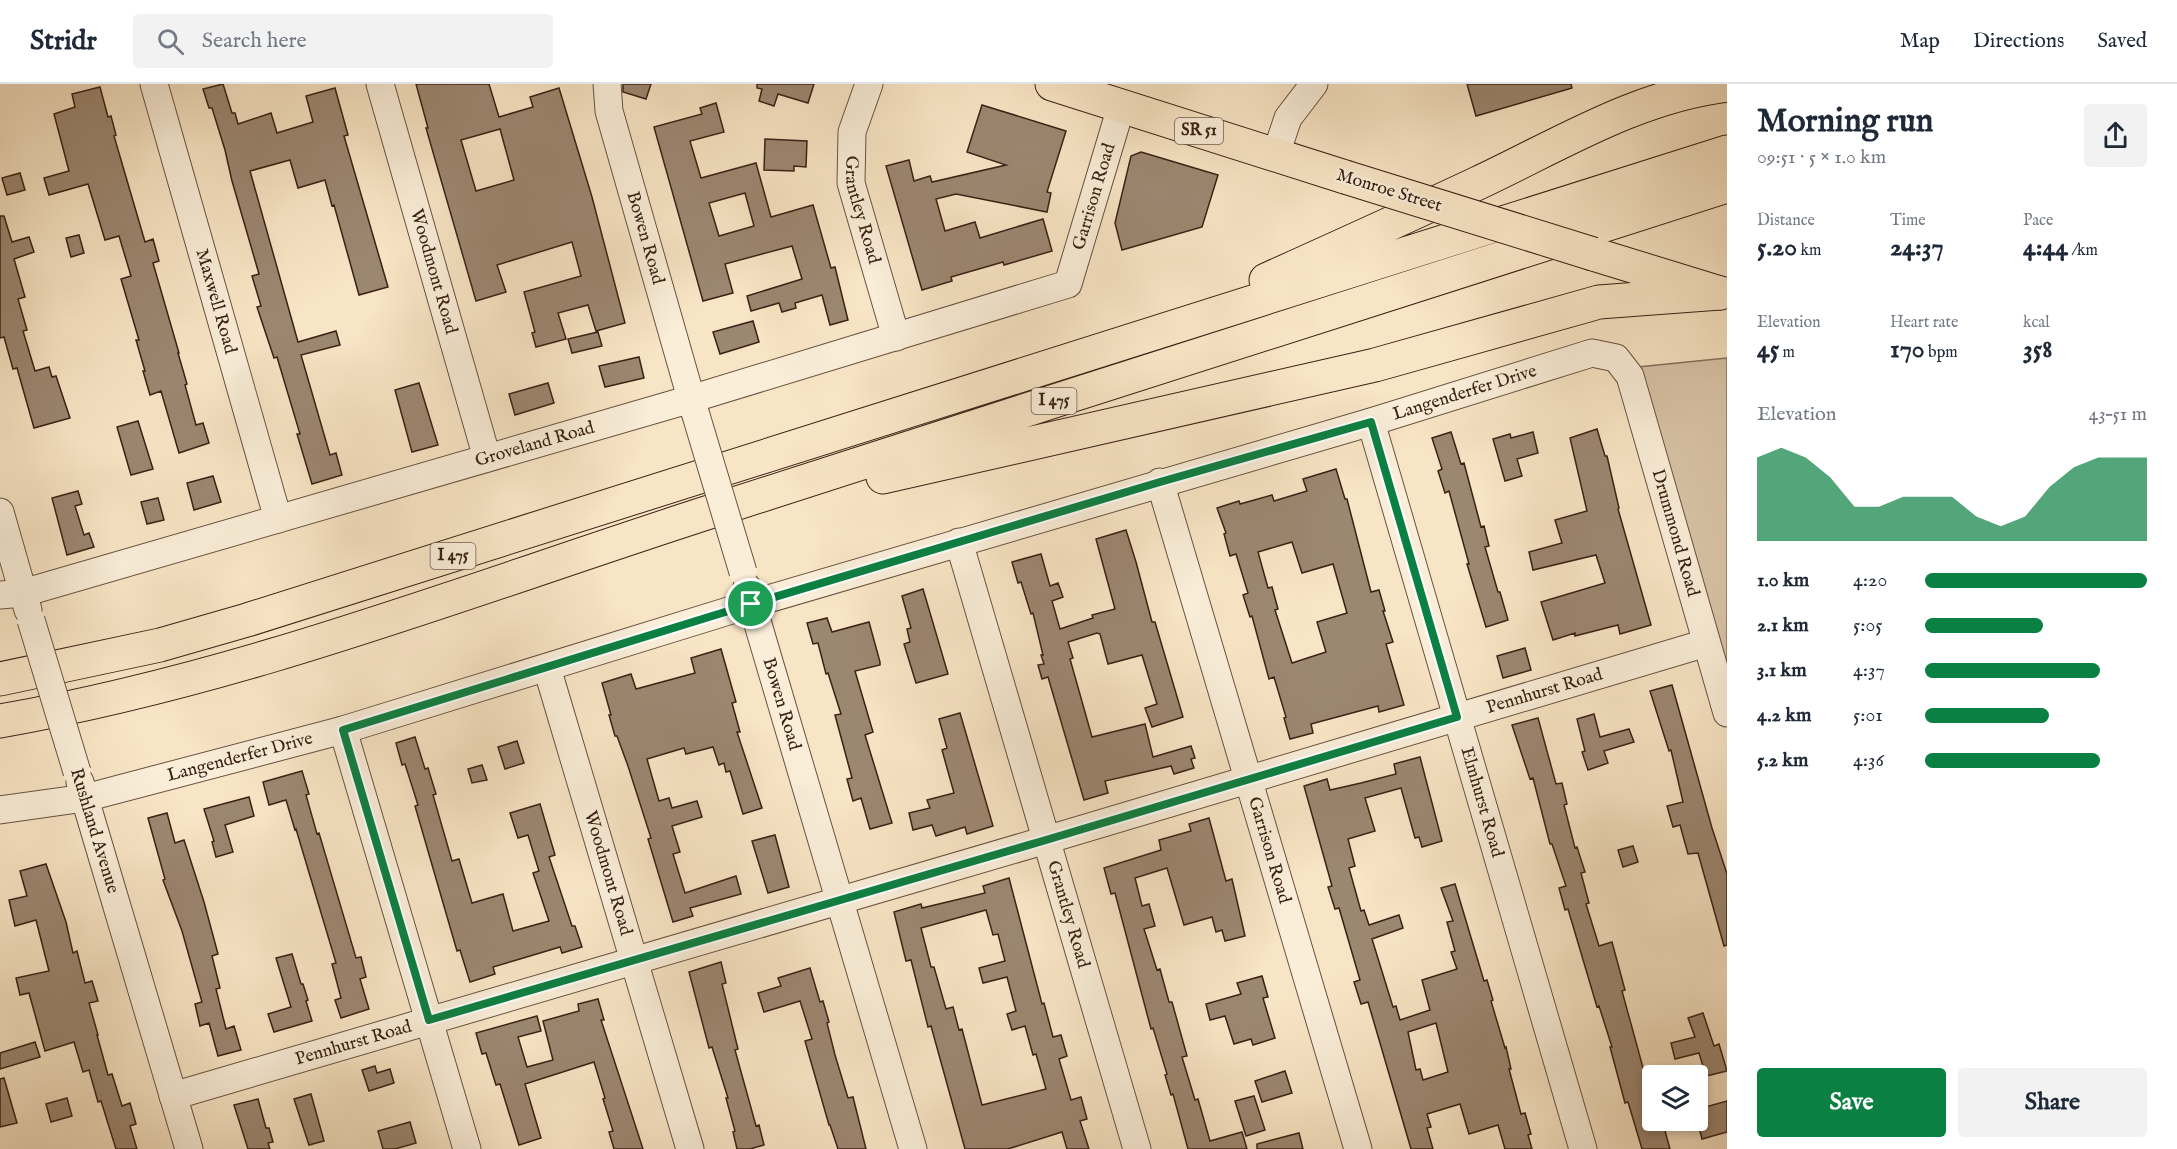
<!DOCTYPE html>
<html lang="en">
<head>
<meta charset="utf-8">
<style>
	body { margin:0; font-family:"IM FELL English",serif; background:#f2f2f3; color:#1f2937; height:100vh; display:flex; flex-direction:column; font-size:22px; white-space:nowrap }
	* { box-sizing:border-box; margin:0 }
	p { font-size:20px; color:#747a83 }
	.icon { flex:none; width:33px; height:33px; fill:none; stroke:currentColor; stroke-width:2; stroke-linecap:round; stroke-linejoin:round }
	.map { position:relative; flex:1; overflow:hidden }
	.side { display:flex; flex-direction:column; background:#fff; width:450px }
	.side>* { flex:none }
	.controls { position:absolute; left:1642px; top:981px; display:grid; gap:12px }
	.controls a { display:grid; place-items:center; width:66px; height:66px; border-radius:6px; background:#fff; box-shadow:0 3px 9px #0003; font-size:30px }
	.pin { position:absolute; display:grid; place-items:center; width:51px; height:51px; color:#fff; margin:-26px; border:3px solid #fff; border-radius:50%; box-shadow:0 2px 6px #0007 }
	.round { display:grid; place-items:center; flex:none; width:63px; height:63px; border-radius:6px; background:#f2f2f3 }
	.overview { display:flex; align-items:center; justify-content:space-between; height:102px; padding:0 30px }
	h1 { font-size:33px; font-weight:800; line-height:45px }
	.stats { display:grid; grid-template-columns:repeat(3,1fr); gap:9px; height:102px; padding:6px 30px }
	.stats div { display:grid; align-content:center }
	.stats b { font-size:26px; font-weight:800 }
	.stats small { font-size:16px; font-weight:400 }
	.stats p { font-size:16px }
	.chart { height:168px; padding:12px 30px }
	.chart p { display:flex; justify-content:space-between }
	.chart svg { width:100%; height:108px; margin-top:6px; fill:#0b8043; opacity:.7 }
	.action { display:flex; gap:12px; margin-top:auto; padding:12px 30px }
	.action a { flex:1; height:69px; border-radius:6px; background:#0b8043; color:#fff; font-size:24px; font-weight:800; line-height:69px; text-align:center }
	.action a+a { background:#f2f2f3; color:#1f2937 }
	ul { padding:0 30px; list-style:none; font-size:20px }
	li { display:grid; grid-template-columns:96px 72px 1fr; align-items:center; height:45px }
	li i { height:15px; border-radius:8px; background:#0b8043 }
	header { display:flex; align-items:center; gap:36px; box-sizing:border-box; height:84px; padding:0 30px; background:#fff; border-bottom:2px solid #e0e1e3 }
	header strong { font-size:28px }
	nav { display:flex; gap:33px; margin-inline-start:auto; font-size:21px }
	.search { width:420px; height:54px; background:#f2f2f3; display:flex; align-items:center; gap:15px; box-sizing:border-box; padding:0 21px; border-radius:6px; color:#747a83; font-size:22px }
	main { display:flex; flex:1; min-height:0 }
	.map>svg:first-child { display:block }
</style>
</head>
<body>
<header>
<strong>Stridr</strong>
<div class="search"><svg class="icon" aria-label="search" viewBox="0 0 24 24"><circle cx="10" cy="10" r="6"/><path d="M15 15l6 6"/></svg>Search here</div>
<nav><a>Map</a><a>Directions</a><a>Saved</a></nav>
</header>
<main>
<div class="map">
<svg width="1727" height="1065" viewBox="0 0 1727 1065">
	<rect width="100%" height="100%" fill="#f8e5c5"/>
	<filter id="stains"><feTurbulence type="fractalNoise" baseFrequency=".00333" numOctaves="4"/><feColorMatrix values="0 0 0 0 .2 0 0 0 0 .09 0 0 0 0 .02 0 0 0 .5 -.17"/></filter>
	<radialGradient id="worn" r=".72"><stop offset=".6" stop-color="#630" stop-opacity="0"/><stop offset="1" stop-color="#630" stop-opacity=".3"/></radialGradient>
	<path fill="#d8c4a7" stroke="#88725e" stroke-width="1.5" d="M1727 274V585L1638 283Z"/>
	<path fill="#9c8771" stroke="#392115" stroke-width="1.5" fill-rule="evenodd" d="M223 0 232 29H235L238 40 271 29 277 49 313 38 306 12 335 4 348 51 344 52 388 203 359 211 334 121 332 122 325 96 298 104 290 76 250 87 298 258 336 247 340 261 301 271 330 371 336 369 342 391 312 400 297 350H300L277 273 274 274 257 223 261 222 252 192 259 190 232 97 225 66 212 24H209L203 5Z
		M416 0H489L499 33 533 23 530 13 559 4 592 113 625 239 596 247 588 221 558 229 566 255 536 263 532 249 535 248 524 208 581 192 572 158 497 181 506 208 476 217 426 44H428ZM500 45 514 96 476 107 461 56Z
		M623 0H651L646 15 623 8Z
		M757 0H814L808 19 778 10 774 22 759 17 762 5 757 4Z
		M1467 0H1571L1572 4 1476 32Z
		M100 3 108 33 111 32 116 51 114 52 145 158 153 155 159 177 153 179 179 269H178L187 300 185 301 196 341 203 339 209 359 179 369 161 307 150 311 143 287H145L136 256H139L121 195 131 192 119 152 105 156 88 100 49 111 44 94 69 87 54 30 75 23 72 10Z
		M716 19 724 48 690 57 701 94 756 79 771 133 813 121 831 184 835 183 848 236 830 241 822 211 795 219 796 224 782 228 779 219 751 227 747 212 802 195 792 162 725 180 733 209 703 217 654 43 702 30 700 24ZM745 109 754 142 719 152 709 119Z
		M982 21 1066 47 1047 108 1051 109 1047 128 956 110 936 115 945 147 975 138 980 154 1043 135 1052 167 1004 181 1003 178 951 193 952 197 922 206 886 82 909 76 914 97 930 92 932 98 1006 81 967 68Z
		M765 55 807 57 806 83 794 82V87L764 86Z
		M1141 68 1218 91 1202 143 1122 166 1115 139 1131 72Z
		M20 89 25 106 7 111 2 94Z
		M0 132H4L12 158 29 153 34 168 14 175 25 213 18 215 27 246 23 247 35 287 49 283 52 293 56 292 70 334 34 344 17 284 13 285 4 253 0 254Z
		M79 151 84 169 71 173 66 154Z
		M753 237 759 258 720 270 713 248Z
		M598 248 602 262 572 269 568 255Z
		M639 273 644 294 605 303 599 282Z
		M419 299 438 361 412 368 395 306Z
		M548 299 554 319 515 331 509 310Z
		M138 337 153 385 131 391 117 343Z
		M1597 345 1605 372H1607L1619 424 1618 425 1651 541 1620 550 1618 541 1575 552V549L1553 556 1541 518 1605 499 1596 471 1533 486 1529 468 1562 459 1555 436 1587 427 1570 354Z
		M1451 348 1461 380 1464 379 1481 443 1484 442 1489 462 1485 463 1498 508H1500L1508 536 1486 543 1467 480H1469L1449 407 1445 409 1438 387 1442 385 1432 354Z
		M1533 348 1538 369 1517 375 1522 392 1505 397 1493 355 1510 350 1511 354Z
		M1336 385 1345 415H1347L1371 508 1379 506 1385 527H1383L1393 558 1386 560 1404 621 1379 628 1378 622 1311 640 1313 649 1290 655 1284 634 1286 633 1274 593 1269 595 1252 532 1250 533 1243 511 1248 509 1236 470 1230 472 1224 450 1226 449 1217 424 1239 417 1240 420 1272 411 1274 417 1307 407 1303 395ZM1292 458 1302 489 1333 480 1347 529 1317 538 1326 568 1292 579 1275 526 1278 525 1272 503 1268 504 1258 468Z
		M213 392 221 418 194 426 187 399Z
		M78 407 82 420 75 422 84 451 89 449 94 463 67 471 52 414Z
		M158 414 164 436 147 440 141 418Z
		M1126 446 1136 478 1152 538H1155L1183 633 1152 643 1145 624 1157 620 1142 571 1108 580 1100 550 1097 549 1068 558 1073 574 1070 575 1092 653 1145 640 1153 673 1191 662 1195 674 1191 675 1194 684 1174 690 1171 682 1105 697 1108 709 1084 716 1048 593 1042 595 1038 581 1044 580 1041 571H1043L1033 529 1031 530 1021 498 1018 499 1012 478 1041 470 1050 502 1058 499 1063 513 1052 517 1060 545 1093 534 1092 531 1115 525 1096 455Z
		M923 505 948 590 916 599 904 560 910 558 907 545 911 544 902 512Z
		M827 534 832 548 869 538 880 578V581L855 587 873 648 865 651 892 739 870 745 861 714 853 717 847 695 852 694 835 631 841 630 828 589 826 590 818 559 813 560 807 539Z
		M1525 564 1531 586 1503 594 1497 572Z
		M721 565 736 618 732 619 740 648H737L762 724 743 730 730 687 726 688 724 679 719 681 713 663 686 670 684 664 647 675 659 717 669 714 672 724 697 717 702 733 672 742 680 768 673 770 685 809 736 792 741 810 690 824 693 832 673 838 648 755 651 754 628 682 617 652H615L609 631H611L602 599 631 590 636 605 695 589 691 574Z
		M1672 601 1712 744 1727 790V861L1724 862 1698 769 1688 770 1680 741 1673 743 1667 722 1683 718 1671 666 1669 667 1650 607Z
		M960 629 993 742 967 750 965 743 936 752 932 741 913 746 909 729 930 724 927 716 954 709 942 666 947 664 939 635Z
		M1594 630 1600 653 1629 645 1634 658 1604 667 1608 679 1588 686 1582 668 1585 667 1577 635Z
		M1538 634 1556 700 1562 699 1567 720 1564 721 1575 764 1577 763 1585 788 1581 789 1589 819 1586 820 1599 862 1612 858 1625 906 1622 907 1645 991 1653 989V1036H1662L1670 1065H1642L1628 1018 1625 1019 1610 963H1612L1599 922 1597 923 1568 825 1565 826 1559 804 1566 802 1552 760H1550L1533 694 1530 695 1512 641Z
		M415 653 425 685 428 684 436 710 433 711 452 777 459 775 472 819 503 810 513 847 549 837 533 789 539 787 528 751 518 754 510 729 540 720 555 771 549 773 572 842H575L582 863 562 869 560 863 520 875 493 883 495 890 470 898 460 866 457 867 448 836 415 722 418 721 405 680 402 681 396 659Z
		M517 657 524 679 505 685 498 663Z
		M1420 673 1442 757 1422 763 1419 753 1415 754 1401 704 1365 714 1375 747 1348 755 1355 782 1349 784 1361 827 1364 826 1369 841 1399 831 1403 844 1372 855 1393 923 1396 922 1400 936 1430 926 1422 896 1457 885 1451 868 1455 867 1447 838 1453 837 1441 804 1455 800 1484 897 1487 896 1493 916 1491 917 1505 964 1506 963 1511 985H1509L1521 1030 1525 1029 1531 1050 1528 1051 1532 1065H1505L1498 1041 1469 1050 1460 1020 1427 1030 1431 1043 1427 1044 1433 1065H1411L1368 918 1361 920 1354 898 1360 896 1339 824 1335 825 1328 803 1332 802 1304 702 1327 695 1330 706 1361 699 1396 690 1394 680ZM1436 939 1448 988 1423 996 1420 985 1416 986 1408 948Z
		M482 681 487 696 472 699 468 685Z
		M302 687 309 710 306 711 317 750 319 749 356 874 361 873 366 893 360 895 369 925 341 934 335 916 341 914 332 880 336 879 296 745 295 746 286 716 269 721 263 698Z
		M249 713 254 732 225 741 233 768 216 773 212 758 214 757 204 725Z
		M167 729 175 759 184 756 204 818 218 870 212 872 220 904 216 905 226 945 234 942 241 966 218 972 209 939 200 942 195 920 202 918 182 847 163 796 165 795 148 734Z
		M1209 734 1226 797 1232 795 1245 852 1225 857 1222 846 1216 848 1212 833 1184 841 1167 784 1135 794 1142 822 1149 820 1155 842 1144 845 1157 886 1160 885 1169 918H1172L1187 972 1182 973 1195 1016 1198 1015 1210 1057 1242 1048 1247 1065H1188L1173 1010 1171 1011 1165 991 1167 990 1153 944 1151 945 1115 809 1111 810 1104 784 1161 766 1159 756 1191 747 1189 740Z
		M775 751 789 803 768 809 752 757Z
		M1633 762 1638 778 1623 783 1618 766Z
		M46 780 66 838 73 869 77 867 85 899 92 897 98 917 89 919 98 951H97L108 991 112 990 122 1022 130 1019 136 1040 130 1042 137 1065H116L101 1017 98 1018 89 986 83 988 74 958 45 967 29 909 20 911 16 894 49 887 36 836 15 842 9 816 27 812 20 787Z
		M1009 794 1042 920 1044 919 1053 953 1061 951 1067 972 1059 975 1071 1016 1081 1013 1087 1035 1080 1037 1089 1065H1067L1062 1048 1008 1065H965L931 942 928 943 911 876 906 877 894 828 921 820 922 824 985 809 983 802ZM986 826 993 851 998 850 1005 877 979 884 983 899 1007 893 1016 927 1007 930 1012 946 1025 942 1033 971 1036 970 1046 1005 982 1021 962 945 959 946 953 923 946 925 934 883H931L921 844Z
		M292 870 301 900H303L308 916 306 917 312 937 274 948 268 930 291 923 276 874Z
		M721 878 726 899 722 900 738 965 735 966 756 1042 759 1041 764 1061 750 1065H737L733 1048 735 1047 726 1014H728L712 963 709 964 689 888Z
		M810 884 820 918 823 917 829 938 827 939 835 971 848 1014 853 1013 866 1065H838L830 1041H829L805 957 812 955 800 917 764 928 758 909 781 902 778 894Z
		M1262 892 1268 913 1263 914 1275 954 1253 961 1251 955 1234 960 1225 932 1210 936 1206 920 1241 910 1237 899Z
		M598 915 604 936H601L643 1065H614L609 1048 613 1047 603 1015 605 1014 594 978 525 1000 541 1054 519 1061 500 1000 496 1001 486 969 482 970 476 949 537 932 541 947 518 953 527 983 553 976 543 937 579 927 578 920Z
		M1703 929 1714 962 1719 960 1727 987 1706 992 1699 969 1675 975 1671 959 1695 953 1688 934Z
		M35 958 40 973 0 985V969Z
		M375 982 377 989 390 985 394 999 369 1007 362 986Z
		M1285 987 1292 1009 1262 1018 1255 997Z
		M4 994 17 1039 0 1043V995Z
		M311 1010 324 1057 309 1061 294 1015Z
		M1254 1012 1265 1046 1246 1052 1235 1017Z
		M67 1014 72 1032 51 1038 46 1020Z
		M258 1015 266 1044H269L273 1058 268 1059 270 1065H248L234 1021Z
		M1727 1017V1048L1702 1055 1698 1040V1025Z
		M410 1038 416 1059 395 1065H383L378 1047Z
		M1299 1049 1303 1065H1257V1060Z"/>
	<g fill="none" stroke-linecap="round" stroke-linejoin="round">
		<g stroke="#695241" stroke-width="29">
			<g id="minor">
				<path id="s1" d="M154 0 278 435"/>
				<path id="s2" d="M380 0 487 374"/>
				<path id="s3" d="M607 0 609 27 695 328"/>
				<path id="s4" d="M869 0 852 48 851 99 896 253"/>
				<path d="M1276 70 1288 34 1314 0"/>
				<path id="s5" d="M1371 338 1583 1065"/>
				<path id="s6" d="M1160 398 1358 1065"/>
				<path d="M0 428 28 526"/>
				<path id="s7" d="M959 458 1137 1065"/>
				<path id="s8" d="M747 503 913 1065"/>
				<path id="s9" d="M0 511 23 509 691 315 1068 200 1121 23"/>
				<path id="s10" d="M547 584 690 1065"/>
				<path d="M343 646 467 1065"/>
				<path d="M80 698 189 1065"/>
				<path id="s11" d="M0 726 85 714 343 646 751 520 1371 338 1592 269 1616 274 1630 292 1727 629"/>
				<path id="s12" d="M173 1012 1046 756 1706 559"/>
			</g>
		</g>
		<g stroke="#392115" stroke-width="35">
			<path id="major" d="M1052 0 1345 93
				M1593 170 1720 209"/>
		</g>
		<g stroke="#392115" stroke-width="35">
			<path id="highway" d="M1266 196C1337 164 1408 132 1478 99 1559 61 1637 12 1727 1
				M883 393 1375 281 1599 218 1720 209
				M0 595 160 561 247 536 1727 68
				M0 637C240 595 466 507 697 432 1040 321 1384 212 1727 102"/>
		</g>
		<use href="#minor" stroke="#faeed9" stroke-width="27"/>
		<use href="#major" stroke="#f8e5c5" stroke-width="33"/>
		<use href="#highway" stroke="#f8e5c5" stroke-width="33"/>
		<g stroke="#695241" stroke-width="29" stroke-linecap="butt">
			<path id="minor-bridge" d="M695 328 743 488
				M31 536 77 688"/>
		</g>
		<g stroke="#392115" stroke-width="35" stroke-linecap="butt">
			<path id="major-bridge" d="M1345 93 1593 170"/>
		</g>
		<use href="#minor-bridge" stroke="#faeed9" stroke-width="27"/>
		<use href="#major-bridge" stroke="#f8e5c5" stroke-width="33"/>
	</g>
	<g fill="none" stroke-linecap="round" stroke-linejoin="round">
		<g stroke="#fff" stroke-width="12">
			<path id="route" d="M1371 338 1457 633 1046 756 429 936 343 646 751 520 1160 398Z"/>
		</g>
		<use href="#route" stroke="#0b8043" stroke-width="8"/>
	</g>
	<g text-anchor="middle" dominant-baseline="central" stroke-width="4.5" stroke-linejoin="round" paint-order="stroke">
		<g fill="#faeed9" stroke="#735e50" stroke-width="1.5">
			<rect x="1175" y="34" width="48" height="26" rx="4.5"/>
			<rect x="1031.5" y="304" width="45" height="26" rx="4.5"/>
			<rect x="430.5" y="459" width="45" height="26" rx="4.5"/>
		</g>
		<g font-size="16" font-weight="bold" fill="#392115">
			<text x="1199" y="47">SR 51</text>
			<text x="1054" y="317">I 475</text>
			<text x="453" y="472">I 475</text>
		</g>
		<g font-size="18" fill="#392115" stroke="#faeed9">
			<text transform="translate(1389 107) rotate(17)">Monroe Street</text>
			<text stroke="none"><textPath href="#s9" startOffset="1204">Garrison Road</textPath></text>
			<text stroke="none"><textPath href="#s4" startOffset="130">Grantley Road</textPath></text>
			<text stroke="none"><textPath href="#s3" startOffset="159">Bowen Road</textPath></text>
			<text stroke="none"><textPath href="#s2" startOffset="195">Woodmont Road</textPath></text>
			<text stroke="none"><textPath href="#s1" startOffset="226">Maxwell Road</textPath></text>
			<text stroke="none"><textPath href="#s11" startOffset="1524">Langenderfer Drive</textPath></text>
			<text stroke="none"><textPath href="#s9" startOffset="556">Groveland Road</textPath></text>
			<text stroke="none"><textPath href="#s11" startOffset="1868">Drummond Road</textPath></text>
			<text stroke="none"><textPath href="#s12" startOffset="1430">Pennhurst Road</textPath></text>
			<text stroke="none"><textPath href="#s8" startOffset="122">Bowen Road</textPath></text>
			<text stroke="none"><textPath href="#s11" startOffset="246">Langenderfer Drive</textPath></text>
			<text stroke="none"><textPath href="#s5" startOffset="396">Elmhurst Road</textPath></text>
			<text transform="translate(94 747) rotate(73)">Rushland Avenue</text>
			<text stroke="none"><textPath href="#s6" startOffset="384">Garrison Road</textPath></text>
			<text stroke="none"><textPath href="#s10" startOffset="214">Woodmont Road</textPath></text>
			<text stroke="none"><textPath href="#s7" startOffset="388">Grantley Road</textPath></text>
			<text stroke="none"><textPath href="#s12" startOffset="188">Pennhurst Road</textPath></text>
		</g>
	</g>
	<rect width="100%" height="100%" filter="url(#stains)"/>
	<rect width="100%" height="100%" fill="url(#worn)"/>
</svg>
<div class="controls">
<a><svg class="icon" aria-label="layers" viewBox="0 0 24 24"><path d="M12 4l9 5-9 5-9-5zM3 14l9 5 9-5"/></svg></a>
</div>
<div class="pin" style="left:751px;top:520px;background:#1e9e55"><svg class="icon" aria-label="arrive" viewBox="0 0 24 24"><path d="M6 21V4h12l-3 4 3 4H6"/></svg></div>
</div>
<section class="side">
<div class="overview"><div><h1>Morning run</h1><p>09:51 · 5 × 1.0 km</p></div><a class="round"><svg class="icon" aria-label="share" viewBox="0 0 24 24"><path d="M12 15V3M7 8l5-5 5 5M5 13v7h14v-7"/></svg></a></div>
<div class="stats">
<div><p>Distance</p><b>5.20<small> km</small></b></div>
<div><p>Time</p><b>24:37</b></div>
<div><p>Pace</p><b>4:44<small> /km</small></b></div>
</div>
<div class="stats">
<div><p>Elevation</p><b>45<small> m</small></b></div>
<div><p>Heart rate</p><b>170<small> bpm</small></b></div>
<div><p>kcal</p><b>358</b></div>
</div>
<div class="chart"><p><span>Elevation</span>43–51 m</p>
<svg viewBox="0 0 160 44" preserveAspectRatio="none"><path d="M0 44V10L10 6L20 10L30 18L40 30L50 30L60 26L70 26L80 26L90 34L100 38L110 34L120 22L130 14L140 10L150 10L160 10V44z"/></svg>
</div>
<ul>
<li><b>1.0 km</b>4:20<i style="width:100%"></i></li>
<li><b>2.1 km</b>5:05<i style="width:53%"></i></li>
<li><b>3.1 km</b>4:37<i style="width:79%"></i></li>
<li><b>4.2 km</b>5:01<i style="width:56%"></i></li>
<li><b>5.2 km</b>4:36<i style="width:79%"></i></li>
</ul>
<div class="action"><a>Save</a><a>Share</a></div>
</section>
</main>
</body>
</html>
